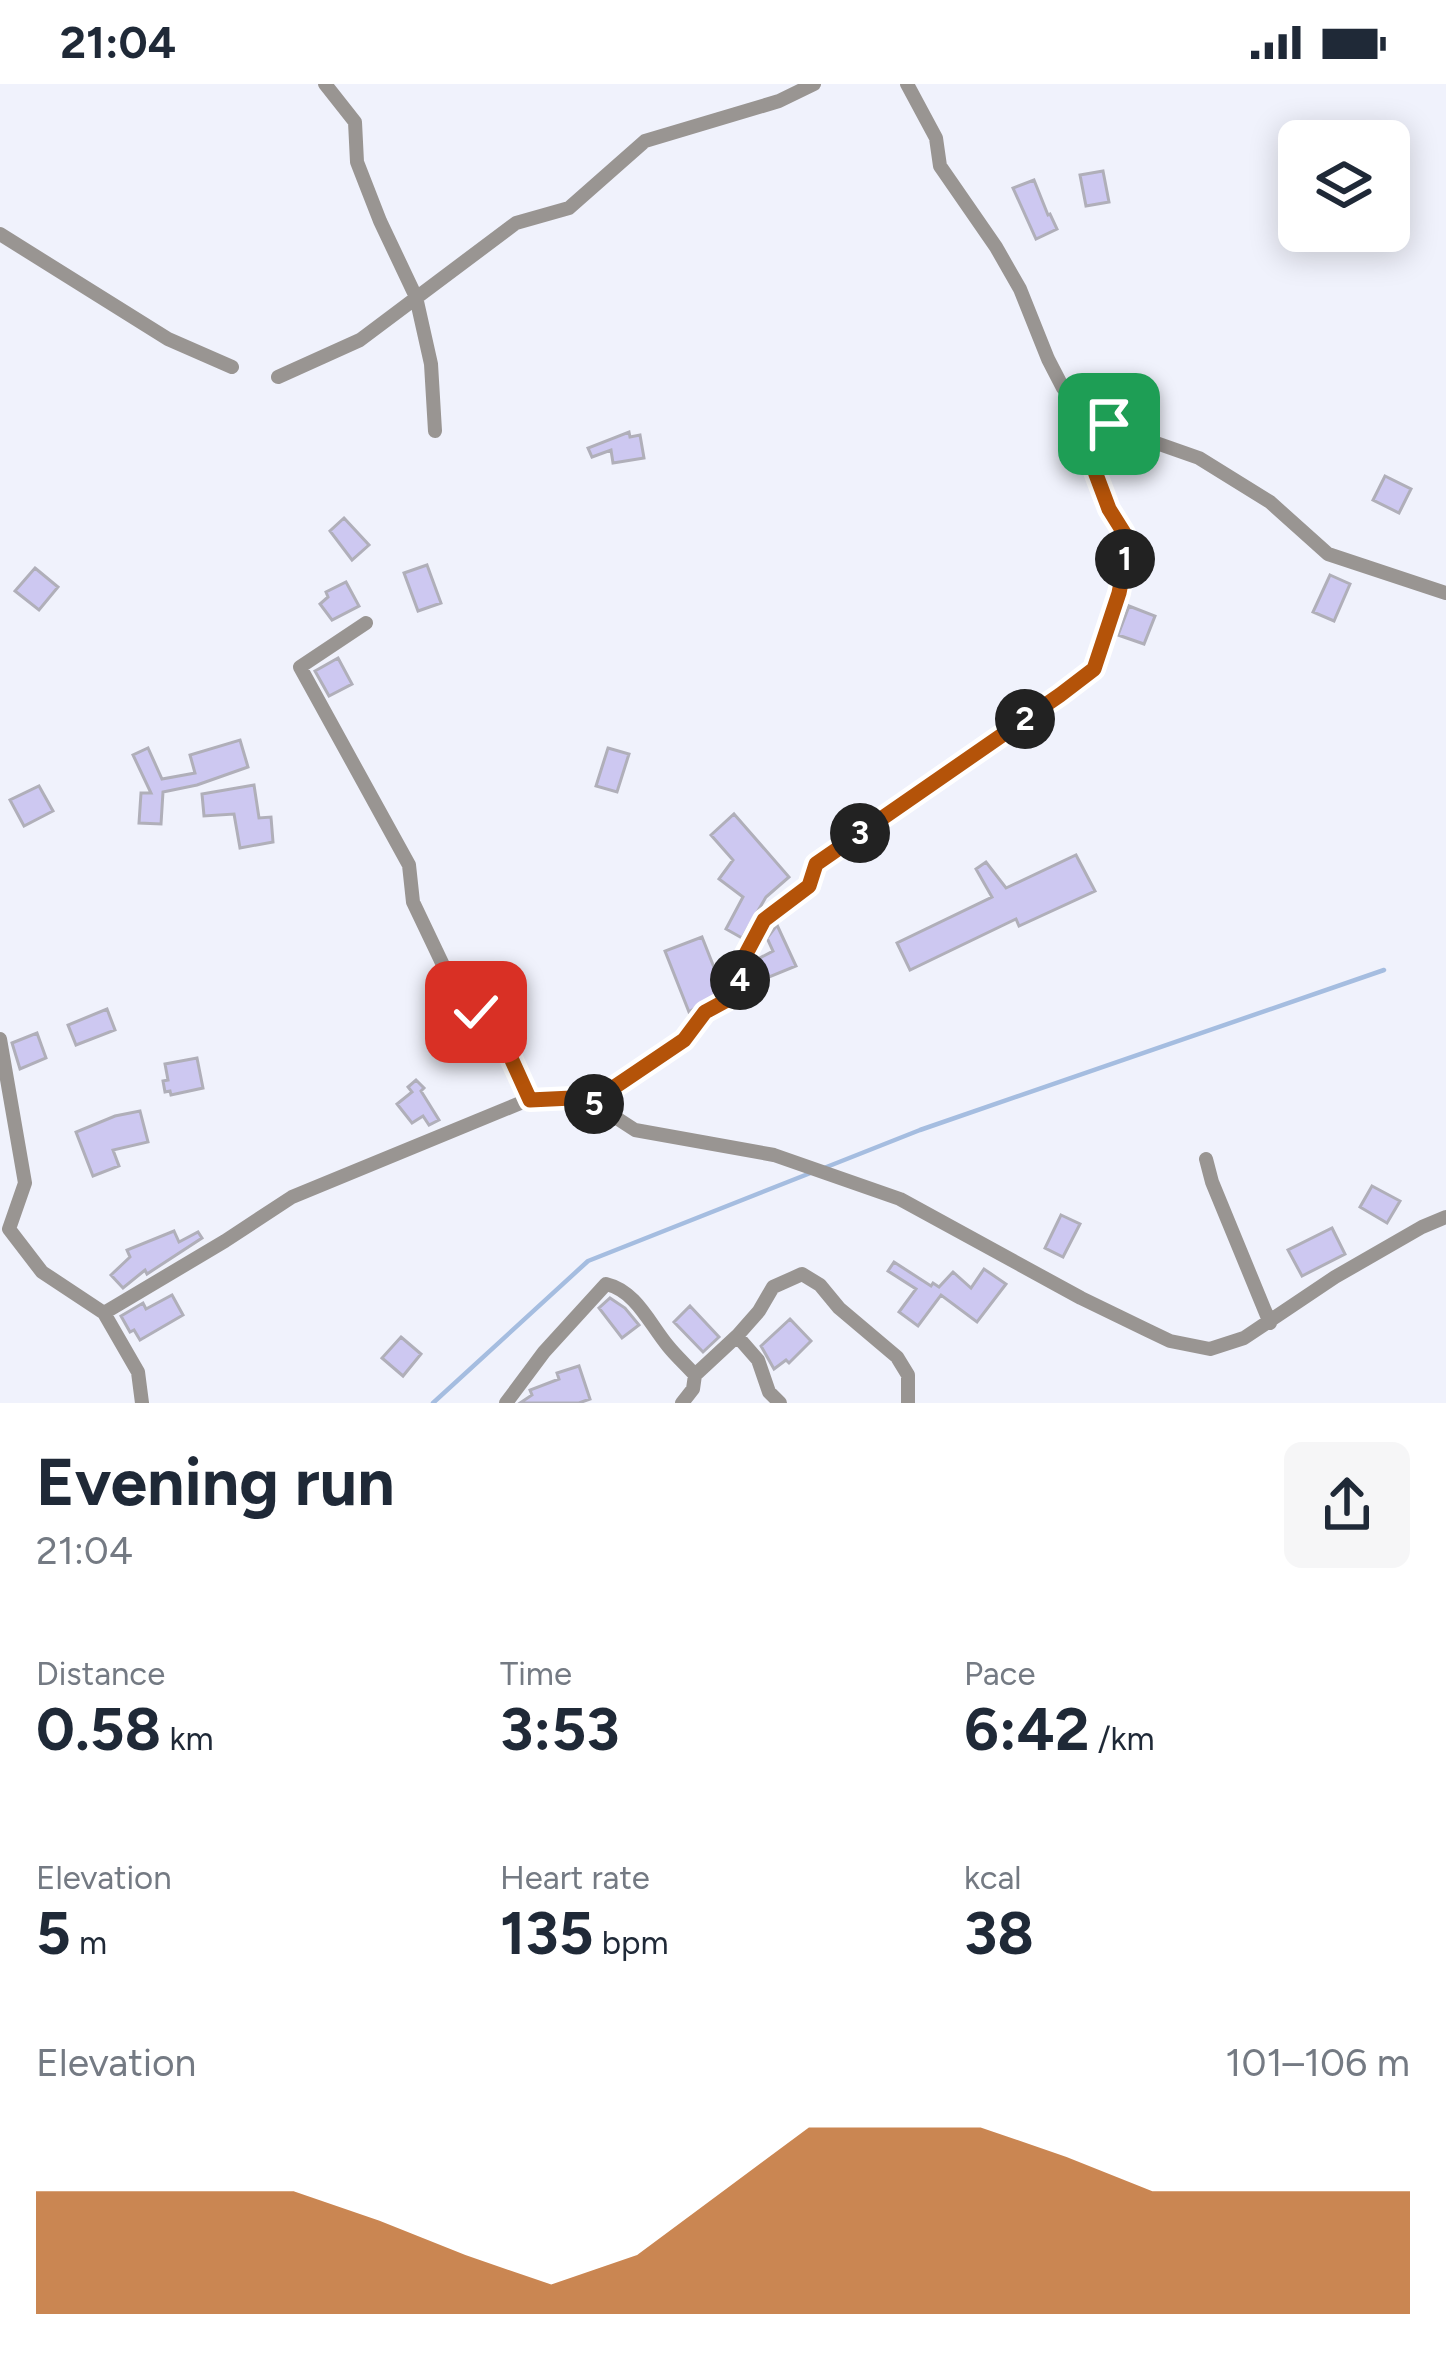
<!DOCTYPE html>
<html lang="en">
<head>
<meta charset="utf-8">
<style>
	body { margin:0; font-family:Figtree,sans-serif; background:#f6f6f7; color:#1f2937; height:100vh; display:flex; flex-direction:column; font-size:45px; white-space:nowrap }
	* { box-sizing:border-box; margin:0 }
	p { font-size:39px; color:#747a83 }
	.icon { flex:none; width:66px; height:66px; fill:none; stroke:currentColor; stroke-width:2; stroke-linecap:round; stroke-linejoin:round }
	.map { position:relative; height:1319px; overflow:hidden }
	.side { display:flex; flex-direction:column; background:#fff; flex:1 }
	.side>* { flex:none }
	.fabs { position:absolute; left:1278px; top:36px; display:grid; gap:24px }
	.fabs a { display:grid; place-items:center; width:132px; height:132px; border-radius:18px; background:#fff; box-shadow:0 6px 30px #0003; font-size:60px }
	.pin { position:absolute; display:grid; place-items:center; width:102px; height:102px; color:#fff; margin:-51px; border-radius:24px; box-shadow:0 6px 18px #0006 }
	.km { position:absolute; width:60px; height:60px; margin:-30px; border-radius:50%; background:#222; color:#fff; font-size:33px; line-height:60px; text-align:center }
	.round { display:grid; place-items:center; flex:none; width:126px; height:126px; border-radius:18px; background:#f6f6f7 }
	.summary { display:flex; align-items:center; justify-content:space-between; height:204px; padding:0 36px }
	h1 { font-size:66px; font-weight:700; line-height:90px }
	.metrics { display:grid; grid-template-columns:repeat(3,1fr); gap:18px; height:204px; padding:12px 36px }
	.metrics div { display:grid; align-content:center }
	.metrics b { font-size:60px; font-weight:700 }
	.metrics small { font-size:33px; font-weight:400 }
	.metrics p { font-size:33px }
	.chart { height:336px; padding:24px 36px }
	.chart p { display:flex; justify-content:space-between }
	.chart svg { width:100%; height:216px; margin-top:12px; fill:#b45309; opacity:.7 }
	.status { display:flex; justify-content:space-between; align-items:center; height:84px; padding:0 60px; background:#fff; direction:ltr }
	.status svg { height:33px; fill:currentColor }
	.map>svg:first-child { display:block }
</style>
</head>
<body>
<div class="status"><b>21:04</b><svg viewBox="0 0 49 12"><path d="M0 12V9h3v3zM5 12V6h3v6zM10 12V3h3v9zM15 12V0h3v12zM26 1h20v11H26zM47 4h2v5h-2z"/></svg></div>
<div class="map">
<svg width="1446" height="1319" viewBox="0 0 1446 1319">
	<rect width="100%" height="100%" fill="#f0f2fc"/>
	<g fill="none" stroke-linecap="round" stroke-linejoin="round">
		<path stroke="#a5bde0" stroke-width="4.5" d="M824 1084 920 1046 1384 886
			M433 1319 588 1177 813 1088"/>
	</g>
	<path fill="#cdc8f1" stroke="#b0afb9" stroke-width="3" d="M1103 87 1109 118 1086 122 1080 91Z
		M1034 96 1048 131 1050 130 1057 145 1036 155 1013 104Z
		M629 348 630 353 640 351 644 374 613 379 611 366 592 373 588 364Z
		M1385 392 1411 405 1399 429 1373 416Z
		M344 434 369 461 352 476 330 447Z
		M427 481 441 519 418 527 404 489Z
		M35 484 58 503 39 526 15 507Z
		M1330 491 1350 500 1334 537 1313 528Z
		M346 498 359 522 332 536 320 520 328 513 326 508Z
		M1129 522 1155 532 1144 560 1118 551Z
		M338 574 352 600 329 612 315 587Z
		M240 656 248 683 197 701 163 708 161 740 139 739 141 709H151L133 671 148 664 162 695 195 689 190 671Z
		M608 664 629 670 617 708 596 702Z
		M254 701 259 734 271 733 273 758 240 764 234 730 204 732 202 710Z
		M39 702 53 727 24 742 10 716Z
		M734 730 789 793 766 813 742 854 726 845 743 813 719 795 733 776 711 751Z
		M1076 771 1095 807 1019 842 1016 835 910 886 897 859 992 813 976 785 986 778 1006 804Z
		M777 841 796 882 752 900 751 884 756 876 773 867 767 854Z
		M702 853 719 896 729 892 730 902 689 928 665 867Z
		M107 925 115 946 76 961 68 941Z
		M37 949 46 974 20 985 12 959Z
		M197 974 203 1004 171 1011 170 1007 165 1008 163 997 168 996 165 980Z
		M416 996 424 1004 421 1007 439 1036 429 1041 423 1032 412 1039 397 1020 412 1008 408 1003Z
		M140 1027 148 1058 113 1066 119 1082 93 1092 76 1048 115 1032Z
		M1372 1102 1400 1117 1387 1139 1360 1123Z
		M1061 1131 1080 1140 1063 1173 1045 1164Z
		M1332 1144 1345 1170 1302 1192 1288 1166Z
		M174 1147 179 1158 198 1148 202 1154 147 1190 145 1186 123 1204 111 1191 130 1173 127 1166Z
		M894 1178 931 1202 933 1199 939 1203 953 1188 971 1204 984 1185 1006 1200 977 1238 941 1211 918 1242 899 1228 916 1205 888 1187Z
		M172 1211 183 1231 140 1256 134 1246 130 1248 121 1232 143 1219 146 1225Z
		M610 1214 625 1224 639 1241 622 1254 599 1224Z
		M690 1222 719 1253 703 1268 674 1238Z
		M790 1235 811 1257 789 1279 786 1276 774 1285 761 1262Z
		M401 1253 421 1270 403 1292 382 1274Z
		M579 1282 590 1315 579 1319H520L532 1311 530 1306 559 1295 557 1289Z"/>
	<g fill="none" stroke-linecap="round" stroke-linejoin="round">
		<path stroke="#999592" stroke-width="14" d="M325 0 355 38 357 78 380 137 416 213 431 280 435 347
			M907 0 936 54 940 82 996 163 1020 205 1048 275 1063 304 1079 321 1125 348 1199 374 1270 418 1328 470 1446 509
			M0 150 168 255 232 283
			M278 293 360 256 516 139 569 124 645 57 779 17 814 0
			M366 539 300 583 409 781 413 818 453 902 506 963 530 1015
			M0 955 25 1099 9 1145 42 1188 104 1229 138 1288 142 1319
			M595 1020 613 1004 684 956 705 929 742 908 739 883 764 836 809 801 816 780 1060 611 1094 585 1125 479 1124 449 1109 425 1075 337 1079 321
			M1206 1075 1212 1098 1270 1239
			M104 1229 225 1157 292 1113 530 1015 571 1014 595 1020 635 1046 774 1071 900 1115 1081 1214 1147 1246 1170 1257 1210 1265 1244 1254 1335 1193 1422 1143 1446 1133
			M737 1252 758 1276 769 1308 780 1319
			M506 1319 544 1268 606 1200C636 1207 649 1239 668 1262 676 1272 686 1281 695 1291
			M682 1319 693 1305 695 1291 737 1252 759 1227 773 1203 802 1190 820 1201 839 1224 897 1273 908 1291V1319"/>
	</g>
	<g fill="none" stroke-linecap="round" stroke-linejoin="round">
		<g stroke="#fff" stroke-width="24">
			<path id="route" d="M476 928 506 963 530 1016 572 1014 595 1020 613 1004 684 956 705 928 742 908 739 883 764 836 809 802 816 780 1060 611 1094 585 1119 509 1125 479 1124 449 1109 425 1076 337 1079 322 1109 340"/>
		</g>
		<use href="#route" stroke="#b45309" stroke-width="15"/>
	</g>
</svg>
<div class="fabs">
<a><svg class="icon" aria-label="layers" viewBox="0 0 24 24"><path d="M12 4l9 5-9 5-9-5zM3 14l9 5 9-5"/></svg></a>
</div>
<div class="pin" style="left:1109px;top:340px;background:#1e9e55"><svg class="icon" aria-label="arrive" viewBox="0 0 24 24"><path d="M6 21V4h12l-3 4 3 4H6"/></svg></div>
<div class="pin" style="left:476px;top:928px;background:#d93025"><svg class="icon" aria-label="check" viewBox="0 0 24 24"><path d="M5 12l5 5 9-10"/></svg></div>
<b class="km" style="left:1125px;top:475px">1</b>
<b class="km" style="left:1025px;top:635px">2</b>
<b class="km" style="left:860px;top:749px">3</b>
<b class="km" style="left:740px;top:896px">4</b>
<b class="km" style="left:594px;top:1020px">5</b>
</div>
<section class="side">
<div class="summary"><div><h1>Evening run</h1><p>21:04</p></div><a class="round"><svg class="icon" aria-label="share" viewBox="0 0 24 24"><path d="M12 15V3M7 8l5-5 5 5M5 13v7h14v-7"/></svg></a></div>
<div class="metrics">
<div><p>Distance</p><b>0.58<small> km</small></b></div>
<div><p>Time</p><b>3:53</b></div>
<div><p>Pace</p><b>6:42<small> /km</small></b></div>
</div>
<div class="metrics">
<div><p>Elevation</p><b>5<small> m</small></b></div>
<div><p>Heart rate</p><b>135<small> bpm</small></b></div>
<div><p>kcal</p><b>38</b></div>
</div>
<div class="chart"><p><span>Elevation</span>101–106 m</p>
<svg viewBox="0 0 160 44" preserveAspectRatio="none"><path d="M0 44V19L10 19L20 19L30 19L40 25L50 32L60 38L70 32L80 19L90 6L100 6L110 6L120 12L130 19L140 19L150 19L160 19V44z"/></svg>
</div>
</section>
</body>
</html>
